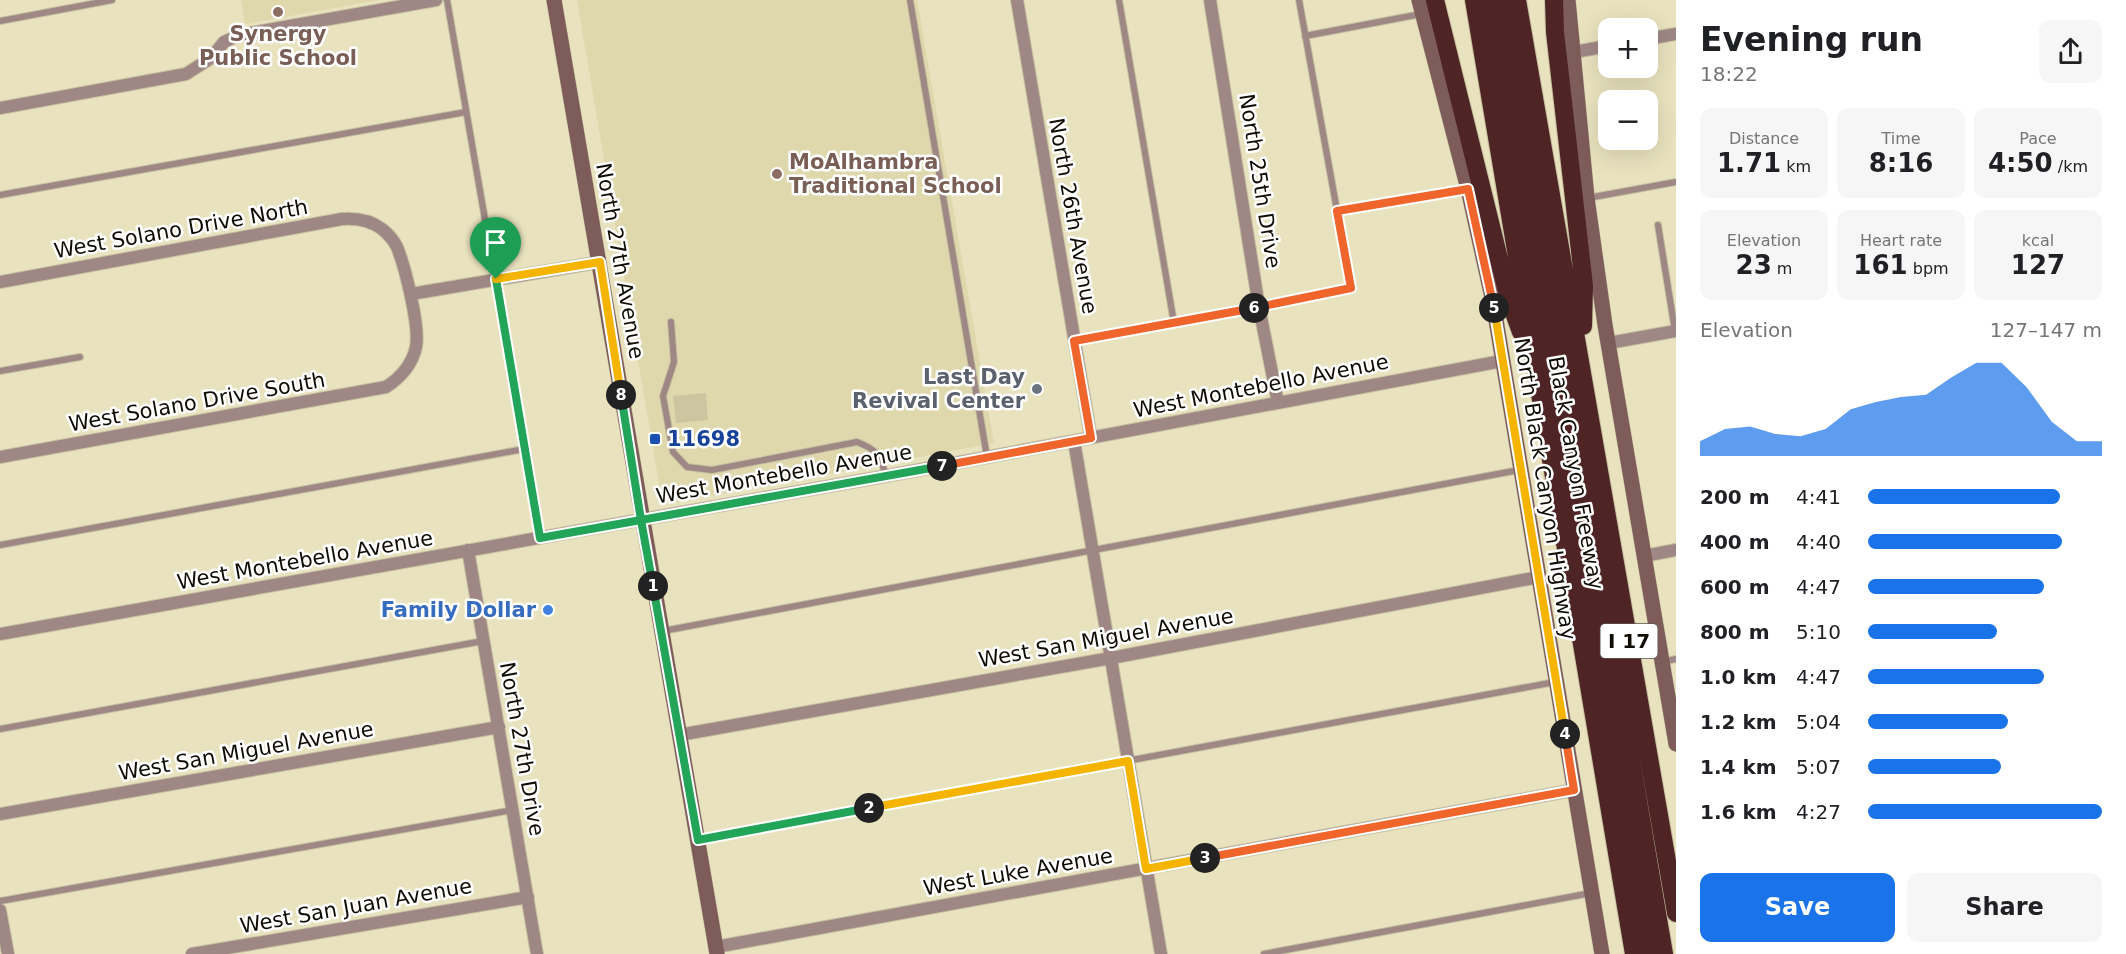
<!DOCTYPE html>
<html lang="en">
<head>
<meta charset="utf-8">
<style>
	body { margin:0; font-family:"DejaVu Sans",sans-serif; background:#f6f6f6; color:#202124; height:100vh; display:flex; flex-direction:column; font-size:22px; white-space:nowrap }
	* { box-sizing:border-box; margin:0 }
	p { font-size:20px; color:#757577 }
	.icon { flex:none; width:33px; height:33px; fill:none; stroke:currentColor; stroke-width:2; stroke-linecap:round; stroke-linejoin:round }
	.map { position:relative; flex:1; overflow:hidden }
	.panel { display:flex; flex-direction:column; background:#fff; width:450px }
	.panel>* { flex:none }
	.fabs { position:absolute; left:1598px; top:18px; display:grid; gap:12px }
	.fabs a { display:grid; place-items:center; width:60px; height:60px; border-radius:12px; background:#fff; box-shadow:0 6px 24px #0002; font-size:30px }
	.pin { position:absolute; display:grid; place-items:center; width:51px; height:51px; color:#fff; margin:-62px -26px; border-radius:50% 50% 50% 0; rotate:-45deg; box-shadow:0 0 6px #0007 }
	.pin .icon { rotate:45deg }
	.km { position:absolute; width:30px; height:30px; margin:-15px; border-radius:50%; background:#222; color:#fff; font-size:16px; line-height:30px; text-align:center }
	.round { display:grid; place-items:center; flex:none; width:63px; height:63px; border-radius:12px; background:#f6f6f6 }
	.headline { display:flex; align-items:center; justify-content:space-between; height:102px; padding:0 24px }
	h1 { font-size:33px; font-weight:700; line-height:45px }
	.figures { display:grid; grid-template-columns:repeat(3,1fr); gap:9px; height:102px; padding:6px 24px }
	.figures div { display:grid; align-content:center; border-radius:12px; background:#f6f6f6; text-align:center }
	.figures b { font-size:26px; font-weight:700 }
	.figures small { font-size:16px; font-weight:400 }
	.figures p { font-size:16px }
	.chart { height:168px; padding:12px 24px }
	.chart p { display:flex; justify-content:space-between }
	.chart svg { width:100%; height:108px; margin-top:6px; fill:#1a73e8; opacity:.7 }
	.cta { display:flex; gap:12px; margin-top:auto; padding:12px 24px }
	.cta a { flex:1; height:69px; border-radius:12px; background:#1a73e8; color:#fff; font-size:24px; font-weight:700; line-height:69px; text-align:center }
	.cta a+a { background:#f6f6f6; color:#202124 }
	ul { padding:0 24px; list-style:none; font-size:20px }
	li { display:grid; grid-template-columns:96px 72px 1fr; align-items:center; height:45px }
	li i { height:15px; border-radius:8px; background:#1a73e8 }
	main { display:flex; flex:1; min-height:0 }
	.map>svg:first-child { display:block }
</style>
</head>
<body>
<main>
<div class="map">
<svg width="1676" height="954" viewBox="0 0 1676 954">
	<rect width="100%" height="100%" fill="#e8e2be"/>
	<path fill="#dfd8ad" d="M241 0H380L245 24Z
		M577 0H917L994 443 679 502H670L665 500 661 495Z"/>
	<path fill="#ccc59f" d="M706 393 708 420 676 423 673 396Z"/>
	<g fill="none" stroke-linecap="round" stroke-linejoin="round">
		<g stroke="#c5c0a0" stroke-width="8">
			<path id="service" d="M447 0 540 537
				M910 0 987 457
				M1119 0 1174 323
				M0 21 112 0
				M1305 36 1421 14
				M0 195 466 112
				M1588 198 1676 182
				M1337 211 1468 189
				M1658 225 1675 331
				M671 322 674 362 663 396 673 452 687 467 712 470 857 442C878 450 879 455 886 475
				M1075 341 1351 288 1299 0
				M0 371 80 357
				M0 545 524 449
				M663 631 1519 470
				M1662 662 1676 659
				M0 729 483 641
				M698 840 1555 682
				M0 901 513 810
				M1264 954 1591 893"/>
		</g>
		<g stroke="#c5c0a0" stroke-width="14">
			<path id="minor" d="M1017 0 1091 438
				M1210 0 1259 307 1278 403
				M1647 39 1676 34
				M1574 52 1608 46
				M0 108 186 74 211 58 224 42 239 35 436 0
				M0 282 342 219C357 218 370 220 382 229 387 233 394 241 397 247 405 267 420 326 416 347 412 365 400 378 386 387L0 457
				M411 294 600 262
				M1609 343 1676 331
				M1074 441 1161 954
				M468 550 537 954
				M1644 556 1676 550
				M0 634 886 476 1502 361
				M679 735 1111 658 1539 577
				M0 814 499 727
				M0 910 8 954
				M716 947 1574 790
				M192 954 528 897"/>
		</g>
		<g stroke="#c5c0a0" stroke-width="16">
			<path id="secondary" d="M554 0 717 954
				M1419 0 1468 189 1493 302 1602 954
				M1568 0 1587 198 1605 325 1676 744"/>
		</g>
		<g stroke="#c5c0a0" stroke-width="20">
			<path id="motorway" d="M1435 0 1509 299 1521 332
				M1474 0 1634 954
				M1489 0 1651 954
				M1502 0 1664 954
				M1517 0 1676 913
				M1554 0 1555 32 1584 286 1583 326"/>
		</g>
		<use href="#service" stroke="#9f8785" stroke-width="6"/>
		<use href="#minor" stroke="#9f8785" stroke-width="12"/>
		<use href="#secondary" stroke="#7d5c5a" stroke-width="15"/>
		<use href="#motorway" stroke="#4f2424" stroke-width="18"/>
	</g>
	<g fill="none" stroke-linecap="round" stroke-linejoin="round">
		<g stroke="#fff" stroke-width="12">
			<path id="split-1" d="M496 279 540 538 641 520 653 586"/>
		</g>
		<g stroke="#fff" stroke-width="12">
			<path id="split-2" d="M653 586 698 840 869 808"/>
		</g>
		<g stroke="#fff" stroke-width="12">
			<path id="split-3" d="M869 808 1128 761 1146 869 1205 858"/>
		</g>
		<g stroke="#fff" stroke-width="12">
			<path id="split-4" d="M1205 858 1574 790 1565 734"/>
		</g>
		<g stroke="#fff" stroke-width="12">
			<path id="split-5" d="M1494 308 1565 734"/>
		</g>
		<g stroke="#fff" stroke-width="12">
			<path id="split-6" d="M1254 308 1351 288 1337 211 1468 189 1494 308"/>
		</g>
		<g stroke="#fff" stroke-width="12">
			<path id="split-7" d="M942 466 1091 438 1074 341 1254 308"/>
		</g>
		<g stroke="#fff" stroke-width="12">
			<path id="split-8" d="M621 395 641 520 942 466"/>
		</g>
		<g stroke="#fff" stroke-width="12">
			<path id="split-9" d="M496 279 600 262 621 395"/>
		</g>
		<use href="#split-1" stroke="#22a559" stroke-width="8"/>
		<use href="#split-2" stroke="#22a559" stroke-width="8"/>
		<use href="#split-3" stroke="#f5b400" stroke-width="8"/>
		<use href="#split-4" stroke="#f0652b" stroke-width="8"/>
		<use href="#split-5" stroke="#f5b400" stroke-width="8"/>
		<use href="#split-6" stroke="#f0652b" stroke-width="8"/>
		<use href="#split-7" stroke="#f0652b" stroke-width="8"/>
		<use href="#split-8" stroke="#22a559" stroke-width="8"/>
		<use href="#split-9" stroke="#f5b400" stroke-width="8"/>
	</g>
	<g fill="#8d6e63" stroke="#fff" stroke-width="2">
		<circle cx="278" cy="12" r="6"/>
		<circle cx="777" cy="174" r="6"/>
	</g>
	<circle fill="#6b7280" stroke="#fff" stroke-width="2" cx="1037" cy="389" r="6"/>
	<rect fill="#1a4fb4" stroke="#fff" stroke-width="2" x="649" y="433" width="12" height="12" rx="3"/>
	<circle fill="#3f7fe0" stroke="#fff" stroke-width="2" cx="548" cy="610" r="6"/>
	<g text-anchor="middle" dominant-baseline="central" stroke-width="5" stroke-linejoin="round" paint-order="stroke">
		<rect fill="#fff" stroke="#57564f" stroke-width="1.5" x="1600.5" y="624" width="57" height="34" rx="4.5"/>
		<g font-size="20" font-weight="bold" fill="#0f0d03">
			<text x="1629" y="641">I 17</text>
		</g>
		<g font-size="21" font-weight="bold" fill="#785e54" stroke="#fff">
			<text x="278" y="34">Synergy<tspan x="278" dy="24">Public School</tspan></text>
			<text x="789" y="162" text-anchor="start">MoAlhambra<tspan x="789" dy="24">Traditional School</tspan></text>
		</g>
		<g font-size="21" fill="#0f0d03" stroke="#fff">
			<text transform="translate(1260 181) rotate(81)">North 25th Drive</text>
			<text transform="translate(1073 216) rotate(80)">North 26th Avenue</text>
			<text transform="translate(181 229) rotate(-10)">West Solano Drive North</text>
			<text transform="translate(620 261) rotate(80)">North 27th Avenue</text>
			<text transform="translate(1261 386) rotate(-11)">West Montebello Avenue</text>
			<text transform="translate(197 402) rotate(-10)">West Solano Drive South</text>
			<text transform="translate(1576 473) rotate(80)">Black Canyon Freeway</text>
			<text transform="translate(784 474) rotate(-10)">West Montebello Avenue</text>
			<text transform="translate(1545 489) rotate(81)">North Black Canyon Highway</text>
			<text transform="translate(305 560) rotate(-10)">West Montebello Avenue</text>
			<text transform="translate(1106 638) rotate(-10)">West San Miguel Avenue</text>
			<text transform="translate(522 749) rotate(80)">North 27th Drive</text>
			<text transform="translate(246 751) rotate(-10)">West San Miguel Avenue</text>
			<text transform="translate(1018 872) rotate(-10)">West Luke Avenue</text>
			<text transform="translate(356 906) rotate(-10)">West San Juan Avenue</text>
		</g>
		<g font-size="21" font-weight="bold" fill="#5b616d" stroke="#fff" text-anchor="end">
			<text x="1025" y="377">Last Day<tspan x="1025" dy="24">Revival Center</tspan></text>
		</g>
		<g font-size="21" font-weight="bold" fill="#164399" stroke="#fff" text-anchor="start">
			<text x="667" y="439">11698</text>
		</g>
		<g font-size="21" font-weight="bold" fill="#366cbe" stroke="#fff" text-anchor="end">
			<text x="536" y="610">Family Dollar</text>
		</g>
	</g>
</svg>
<div class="fabs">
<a>+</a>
<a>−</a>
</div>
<div class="pin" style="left:496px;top:279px;background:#1e9e55"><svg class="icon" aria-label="arrive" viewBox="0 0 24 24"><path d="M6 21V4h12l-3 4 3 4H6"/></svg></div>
<b class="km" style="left:653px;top:586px">1</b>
<b class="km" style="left:869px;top:808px">2</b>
<b class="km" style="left:1205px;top:858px">3</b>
<b class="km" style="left:1565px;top:734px">4</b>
<b class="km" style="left:1494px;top:308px">5</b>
<b class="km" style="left:1254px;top:308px">6</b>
<b class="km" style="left:942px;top:466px">7</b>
<b class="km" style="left:621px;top:395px">8</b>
</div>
<section class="panel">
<div class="headline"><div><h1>Evening run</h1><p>18:22</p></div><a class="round"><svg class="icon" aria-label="share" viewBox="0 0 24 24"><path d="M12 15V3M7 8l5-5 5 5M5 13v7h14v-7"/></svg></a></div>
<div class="figures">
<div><p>Distance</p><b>1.71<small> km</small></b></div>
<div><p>Time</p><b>8:16</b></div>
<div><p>Pace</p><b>4:50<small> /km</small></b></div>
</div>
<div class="figures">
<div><p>Elevation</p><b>23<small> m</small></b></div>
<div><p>Heart rate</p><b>161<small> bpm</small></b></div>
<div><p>kcal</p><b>127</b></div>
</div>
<div class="chart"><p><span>Elevation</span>127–147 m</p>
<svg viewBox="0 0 160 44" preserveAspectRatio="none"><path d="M0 44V38L10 33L20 32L30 35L40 36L50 33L60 25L70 22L80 20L90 19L100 12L110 6L120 6L130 16L140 30L150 38L160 38V44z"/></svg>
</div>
<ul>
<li><b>200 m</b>4:41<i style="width:82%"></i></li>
<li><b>400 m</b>4:40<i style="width:83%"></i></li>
<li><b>600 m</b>4:47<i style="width:75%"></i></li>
<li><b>800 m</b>5:10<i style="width:55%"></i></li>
<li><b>1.0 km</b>4:47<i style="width:75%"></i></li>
<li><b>1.2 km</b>5:04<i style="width:60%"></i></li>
<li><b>1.4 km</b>5:07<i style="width:57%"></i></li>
<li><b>1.6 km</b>4:27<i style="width:100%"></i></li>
</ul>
<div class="cta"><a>Save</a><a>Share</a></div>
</section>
</main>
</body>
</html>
